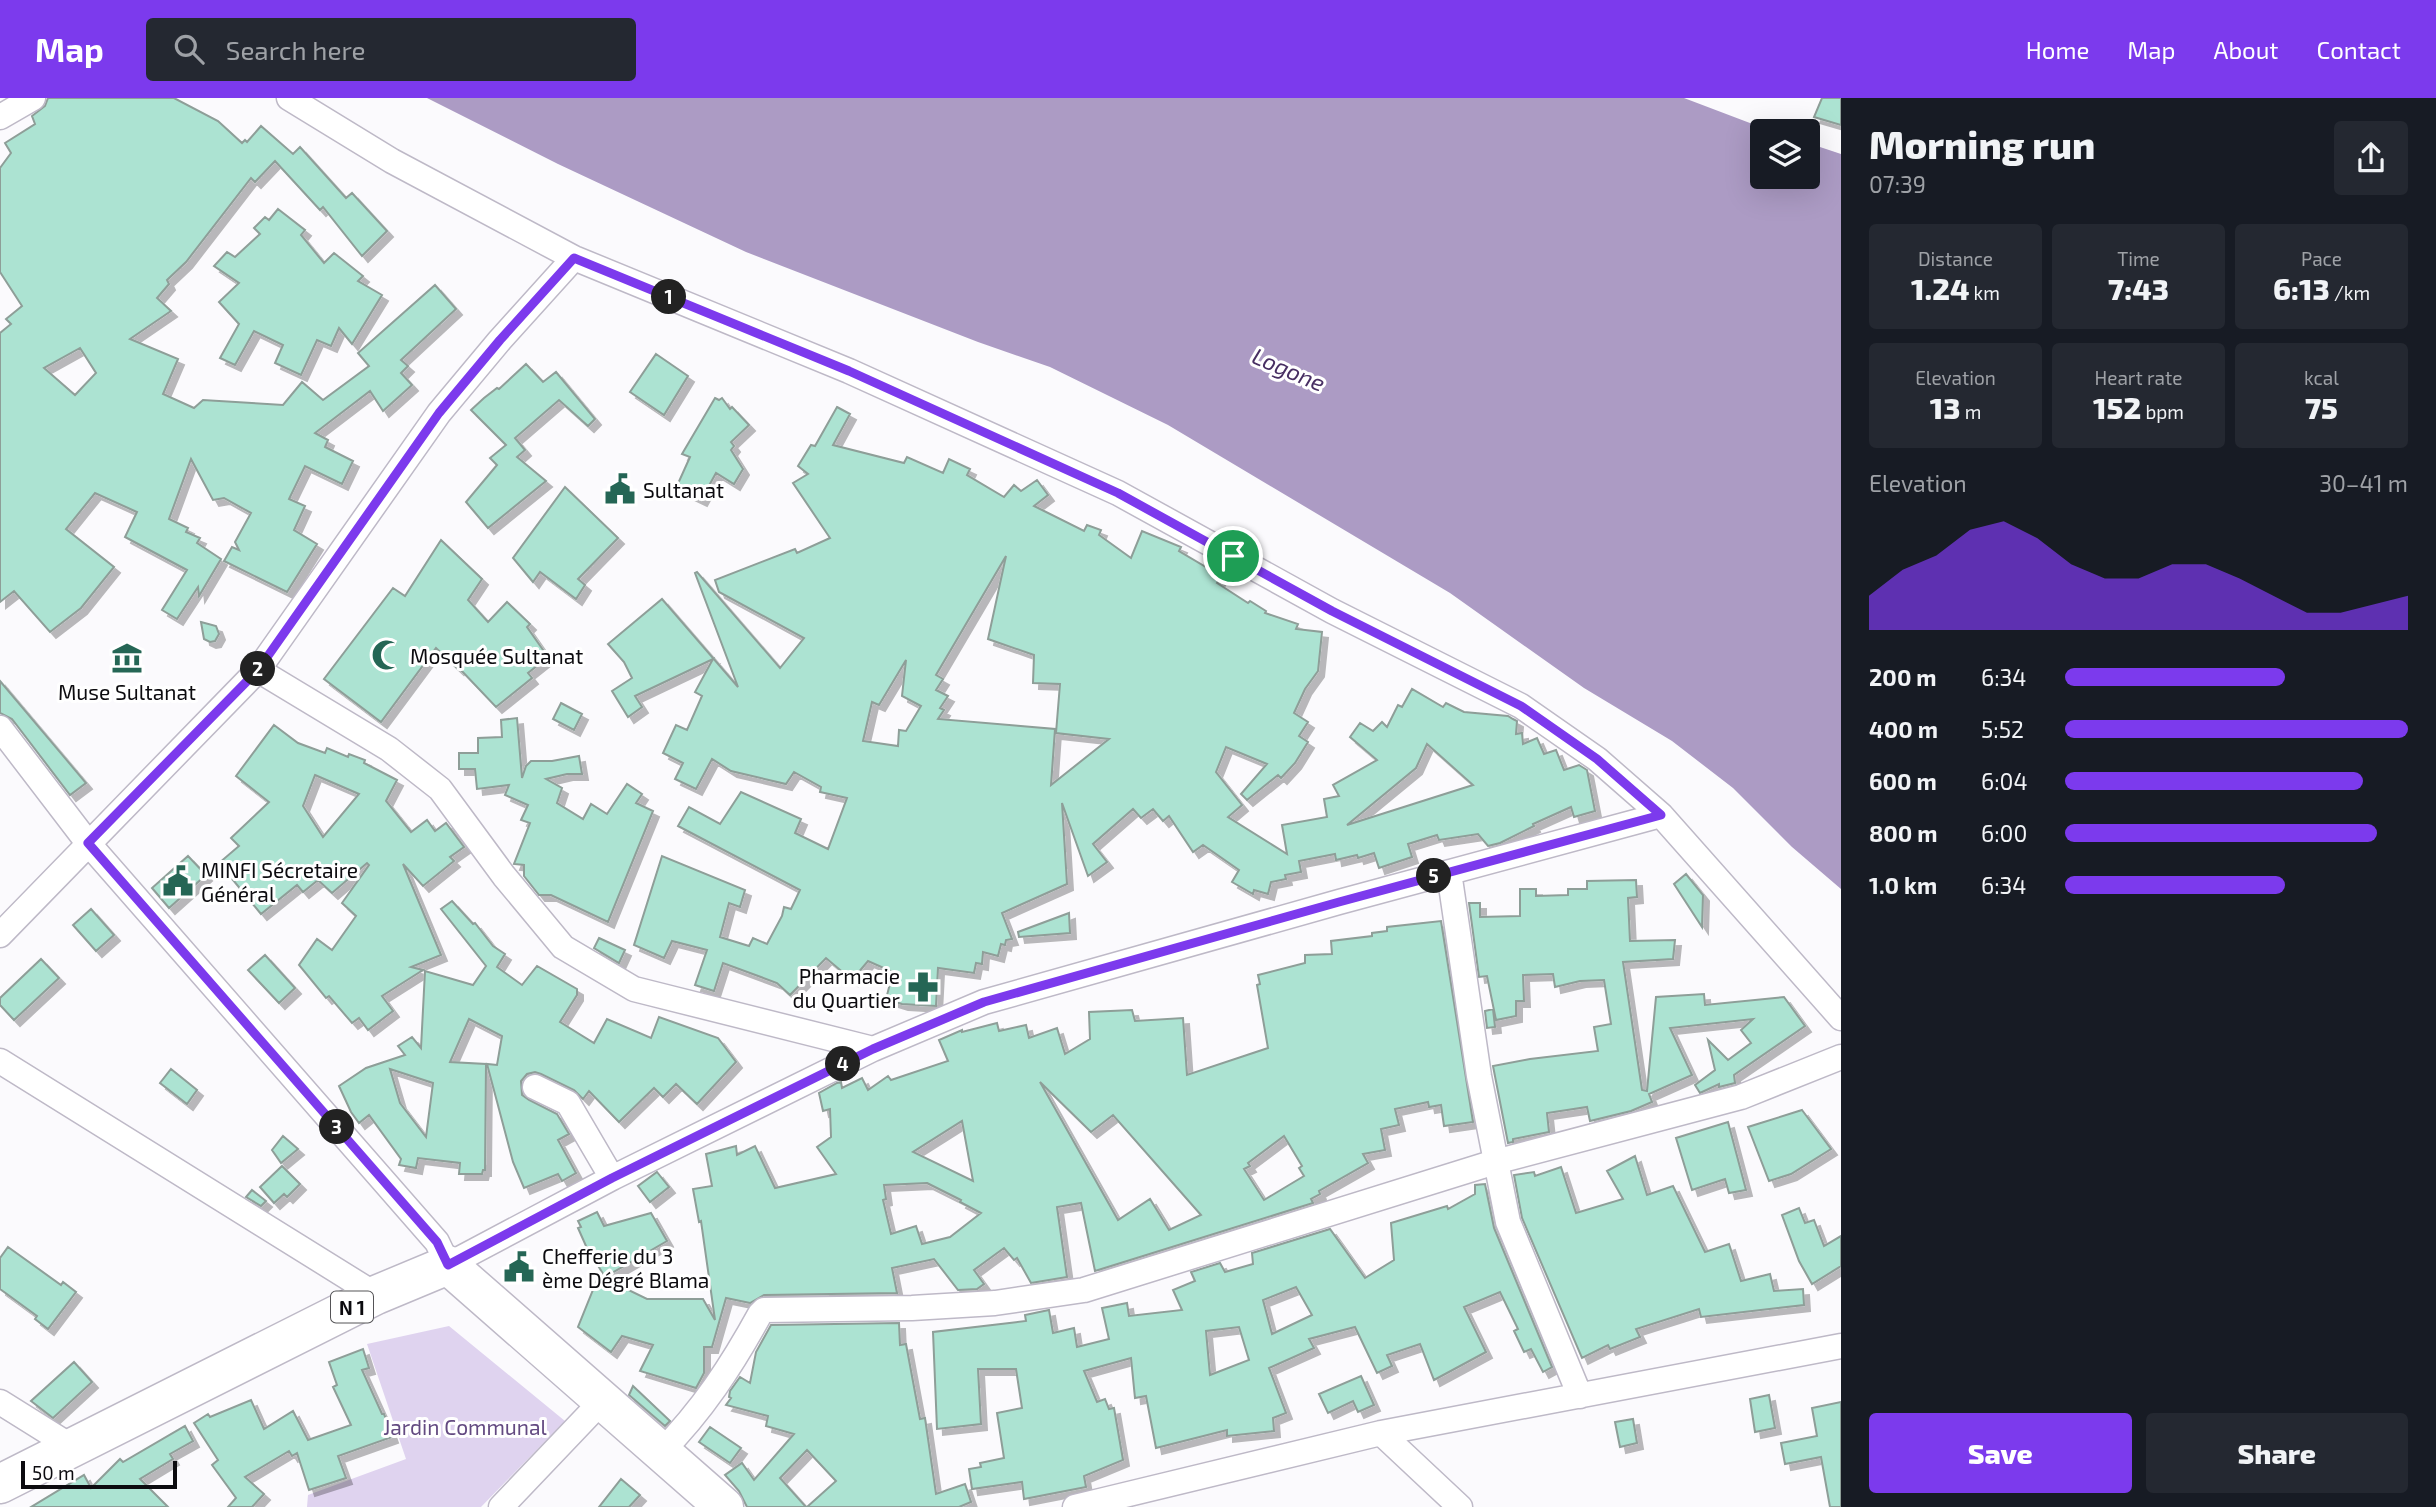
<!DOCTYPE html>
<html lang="en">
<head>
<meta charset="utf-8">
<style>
	body { margin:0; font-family:"Exo 2",sans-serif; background:#242831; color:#f1f3f6; height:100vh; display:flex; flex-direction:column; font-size:26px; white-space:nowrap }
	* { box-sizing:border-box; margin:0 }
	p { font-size:23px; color:#9ea1a6 }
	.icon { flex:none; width:38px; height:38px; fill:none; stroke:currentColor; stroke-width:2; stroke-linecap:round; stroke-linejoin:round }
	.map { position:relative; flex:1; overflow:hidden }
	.side { display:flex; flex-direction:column; background:#171b24; width:595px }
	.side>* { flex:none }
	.tools { position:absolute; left:1750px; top:21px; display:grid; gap:14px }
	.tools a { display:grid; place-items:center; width:70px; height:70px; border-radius:7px; background:#171b24; box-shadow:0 7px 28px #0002; font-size:35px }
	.scale { position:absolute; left:21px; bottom:18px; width:156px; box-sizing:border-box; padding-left:7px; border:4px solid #0c0b0f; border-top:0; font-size:19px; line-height:24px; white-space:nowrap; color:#0c0b0f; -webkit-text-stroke:5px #fff; paint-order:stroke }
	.pin { position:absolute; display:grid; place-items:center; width:60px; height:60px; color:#fff; margin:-30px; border:4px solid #fff; border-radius:50%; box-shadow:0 2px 7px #0007 }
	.km { position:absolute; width:35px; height:35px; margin:-18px; border-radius:50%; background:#222; color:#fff; font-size:19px; line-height:35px; text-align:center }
	.round { display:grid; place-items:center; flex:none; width:74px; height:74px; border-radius:7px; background:#242831 }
	.overview { display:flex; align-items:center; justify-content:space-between; height:119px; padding:0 28px }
	h1 { font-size:38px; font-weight:800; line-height:52px }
	.figures { display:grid; grid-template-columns:repeat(3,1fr); gap:10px; height:119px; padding:7px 28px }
	.figures div { display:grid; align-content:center; border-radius:7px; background:#242831; text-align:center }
	.figures b { font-size:30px; font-weight:800 }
	.figures small { font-size:19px; font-weight:400 }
	.figures p { font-size:19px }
	.chart { height:196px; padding:14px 28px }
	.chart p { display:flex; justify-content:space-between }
	.chart svg { width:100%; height:126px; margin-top:7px; fill:#7c3aed; opacity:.7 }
	.button { display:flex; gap:14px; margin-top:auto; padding:14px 28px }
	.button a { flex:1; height:80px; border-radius:7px; background:#7c3aed; color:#fff; font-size:28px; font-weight:800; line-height:80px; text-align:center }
	.button a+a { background:#242831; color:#f1f3f6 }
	ul { padding:0 28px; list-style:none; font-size:23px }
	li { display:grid; grid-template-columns:112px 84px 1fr; align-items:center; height:52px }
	li i { height:18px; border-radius:9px; background:#7c3aed }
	header { display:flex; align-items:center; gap:42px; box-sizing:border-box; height:98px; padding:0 35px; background:#7c3aed; color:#fff }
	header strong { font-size:33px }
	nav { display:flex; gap:38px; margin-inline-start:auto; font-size:24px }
	.search { width:490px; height:63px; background:#242831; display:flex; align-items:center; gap:18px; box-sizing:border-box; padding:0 24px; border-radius:7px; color:#9ea1a6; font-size:26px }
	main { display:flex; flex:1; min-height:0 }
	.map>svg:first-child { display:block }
</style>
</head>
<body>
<header>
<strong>Map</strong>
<div class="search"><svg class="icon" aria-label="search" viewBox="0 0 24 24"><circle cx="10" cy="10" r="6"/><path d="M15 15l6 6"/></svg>Search here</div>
<nav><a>Home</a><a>Map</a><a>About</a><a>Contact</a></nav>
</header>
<main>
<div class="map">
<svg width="1841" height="1409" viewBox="0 0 1841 1409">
	<defs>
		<filter id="shadow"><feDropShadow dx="6" dy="6" stdDeviation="0" flood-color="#0004"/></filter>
	</defs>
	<rect width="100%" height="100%" fill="#fbfafd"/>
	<path fill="#dfd3ef" d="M449 1228 565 1323 481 1409H307L308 1397 406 1361 367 1246Z"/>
	<path fill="#ac9bc4" d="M427 0H1684L1771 33H1762V79H1808V45L1841 56V791L1792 749 1733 690 1672 643 1584 590 1450 495 1168 327 1050 269 978 244 746 154 558 66Z"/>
	<path fill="#ace3d2" stroke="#8e9e98" stroke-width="2" fill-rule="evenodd" filter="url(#shadow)" d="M48 0H174L218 23 242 45 245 42 247 44 261 28 293 56 300 49 346 100 352 95 387 133 362 158 323 109 320 112 275 63 255 84 251 80 186 164 167 182 169 186 157 200 171 213 130 241 178 261 163 296 194 310 203 302 283 307 302 284 323 302 369 268 358 255 435 187 456 211 401 262 408 268 401 275 412 287 383 313 370 293 315 335 328 342 325 349 353 363 342 386 305 368 289 401 305 408 294 432 317 446 287 494 224 463 232 449 239 452 235 444 251 415 224 400 213 402 191 361 169 421 188 430 186 434 200 440 197 445 221 461 199 498 198 489 177 521 162 512 187 472 125 439 137 414 95 395 66 431 114 469 81 510 50 534 14 493 0 504V235L11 226 6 221 22 208 0 174V70L11 55 5 45 35 26 32 18 45 8ZM80 250 96 275 75 297 44 270Z
		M1822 0H1841V27L1814 19Z
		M278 111 305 132 301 137 324 165 334 155 363 178 358 183 382 197 352 246 339 230 331 248 317 242 301 277 275 265 283 247 254 233 235 267 220 260 239 226 219 204 239 185 214 168 227 154 235 159 260 136 254 130 265 119 269 122Z
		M656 256 688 278 664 317 630 294Z
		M526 266 543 284 556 274 595 321 588 328 559 302 515 340 525 352 517 359 546 383 488 430 466 404 497 367 490 360 506 347 471 312 484 300 497 290 499 291Z
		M715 300 719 302 722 300 730 311 732 309 749 327 731 344 734 348 731 352 743 371 734 386 716 375 701 402 676 390 690 359 682 356Z
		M837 309 850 316 833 347 904 365 907 359 943 375 949 361 970 371 967 377 1004 399 1014 387 1021 393 1037 382 1048 397 1034 408 1084 433 1087 427 1101 432 1099 437 1131 460 1142 433 1181 449 1179 453 1221 478 1217 485 1248 505 1250 503 1266 513 1265 515 1298 526 1296 531 1322 534 1318 573 1305 591 1294 615 1308 624 1299 638 1308 644 1295 665 1281 680 1278 677 1247 702 1241 696 1267 666 1226 649 1216 674 1242 707 1228 719 1287 756 1282 727 1327 719 1324 701 1339 698 1333 687 1377 662 1350 639 1360 625 1373 633 1382 624 1387 629 1398 607 1402 609 1412 591 1443 609 1446 605 1464 614 1508 618 1513 621 1517 623 1516 636 1522 635 1523 646 1537 640 1544 656 1556 652 1564 672 1579 667 1587 672 1595 713 1574 719 1571 709 1533 726 1534 728 1500 745 1488 748 1478 736 1439 742 1437 737 1408 746 1412 759 1379 770 1374 755 1358 760 1357 757 1336 762 1335 756 1299 763 1301 774 1285 777 1286 781 1271 784 1268 796 1254 792 1253 796 1232 784 1239 772 1203 747 1193 754 1169 718 1163 723 1153 711 1141 720 1133 711 1093 746 1107 764 1088 778 1062 705 1067 786 1002 815 1012 841 1006 842 1005 847 1001 846 998 858 983 854 982 866 976 865 974 875 938 870 936 908 902 906 886 901 893 874 868 863 852 882 826 860 790 897 777 885 723 865 714 893 695 887 707 852 672 843 664 860 634 847 662 758 745 792 740 809 729 805 720 839 749 848 753 840 767 846 782 818 784 809 791 811 800 792 678 728 689 709 720 726 741 694 801 721 795 735 828 751 847 700 820 694 821 689 794 674 786 686 731 673 712 661 696 691 675 681 683 665 663 655 676 627 687 632 702 598 695 594 713 561 635 598 642 609 628 619 612 593 632 580 624 564 608 546 662 501 738 589 695 475 697 474 780 570 804 540 719 494 715 482 795 451 797 455 830 440 793 385 808 376 798 368 811 347 815 348ZM1006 458 988 541 1034 557 1033 585 1060 586 1056 635 1109 641 1051 687 1055 631 938 621 944 612 940 610 948 598 936 592 943 581 936 577ZM906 562 902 598 921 608 906 633 899 632 898 648 863 643 872 604 879 607ZM1427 646 1473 687 1347 727 1416 670Z
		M565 389 618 440 578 481 585 487 576 501 540 474 533 484 513 460Z
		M441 442 482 481 468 502 488 524 507 504 530 526 527 529 548 559 528 575 532 580 496 609 459 570 458 571 436 550 381 624 324 581 393 490 405 498Z
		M201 524 216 528 219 536 215 543 210 544 204 541Z
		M0 583 86 685 70 697 12 621 0 615Z
		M561 605 582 616 574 632 553 621Z
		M517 620 522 680 526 668 531 663H552L579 658 582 676H567L546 681 562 690 557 705 583 721 591 706 607 716 627 686 642 696 636 705 653 713 608 824 551 797H539L524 778V767L514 766 530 725 521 722 528 707 505 697 509 687 477 691 475 671H459V655H478V640L502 639 501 622Z
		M274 627 298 645 325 655 327 650 348 659 349 656 365 662 364 665 397 682 386 703 411 734 427 722 435 733 446 725 464 749 450 759 454 763 423 788 403 766 441 857 411 869 423 872 382 898 393 913 368 932 359 920 352 925 329 898 326 900 299 867 317 841 332 852 356 818 342 805 369 767 367 765 332 795 318 782 303 794 297 787 261 816 219 765 239 748 231 740 269 704 236 678ZM315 677 359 696 323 739 303 708Z
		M188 758 206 777 169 810 152 790Z
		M1686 776 1703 797 1702 829 1674 786Z
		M1636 782 1637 799 1628 800 1630 843 1675 842 1673 861 1623 864 1642 992 1647 993 1656 899 1704 896 1705 907 1784 899 1805 928 1734 977 1735 985 1719 989V986L1700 995 1695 987 1715 972 1708 942 1728 962 1751 945 1741 932 1753 921 1670 930 1692 977 1649 996 1652 1004 1631 1013 1590 1023 1587 1009 1547 1015 1549 1034 1513 1041V1044L1508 1045 1493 968 1530 961 1598 953 1594 929 1611 926 1604 882 1580 883 1555 889 1553 876 1523 877 1524 903H1516V918L1496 922 1487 878 1479 879 1469 805H1480V819L1520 818V791H1536V798L1568 797V791H1587V783Z
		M452 803 473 826 475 825 493 848 505 856 497 869 522 887 537 868 577 891V897L560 924 594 945 607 921 651 940 659 919 718 940 736 964 697 1006 676 986 663 999 654 990 619 1024 589 993 583 1001 574 992 541 976 535 974 527 976 521 983 522 997 529 1002 557 1016 569 1036 558 1042 576 1075 562 1083 558 1076 524 1090 513 1064 487 966 497 967 502 938 469 921 450 964 486 966 485 1072H483L482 1076H459L460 1065 418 1060 416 1070 399 1067 401 1061 369 1017 359 1025 351 1014 339 988 366 970 405 957 398 948 412 939 421 950 425 873 473 887 486 868 441 811ZM390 971 433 985 426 1039 400 1005Z
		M91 811 114 837 96 853 73 827Z
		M1069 815 1070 835 1019 839 1018 834Z
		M1441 823 1473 1024 1444 1028 1441 1007 1429 1009 1428 1004 1395 1011 1399 1027 1381 1031 1385 1052 1363 1056 1368 1065 1319 1093 1320 1096 1311 1101 1313 1105 1095 1173 1081 1105 1057 1109 1067 1179 1031 1185 1017 1160 1014 1162 1004 1150 974 1172 984 1186 977 1191 958 1192 934 1161 892 1170 897 1195 764 1197 750 1205 726 1200 712 1249H704V1275L696 1290 640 1273 653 1247 622 1238 611 1254 578 1229 597 1182 606 1181 647 1201H703L715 1222 701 1123 699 1124 693 1091 712 1088 706 1056 736 1048 737 1057 755 1048 775 1090 836 1076 817 1049 831 1039 830 1011 823 1013 819 995 837 985 841 984 842 990 862 980 868 992 888 978 891 982 948 963 939 942 962 932V934L997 925 999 933 1026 927 1029 940 1057 930 1065 956 1090 941 1089 914 1132 912 1135 923 1183 920 1187 977 1268 950 1257 887 1260 886 1258 877 1305 865V857L1332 856 1331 843 1372 838V835L1387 833V829ZM1040 984 1091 1034 1113 1017 1201 1117 1169 1132 1150 1101 1118 1122ZM962 1023 973 1083 913 1054ZM1284 1038 1302 1068 1299 1070 1304 1078 1264 1102 1244 1071 1250 1068 1248 1065ZM927 1085 961 1102 960 1104 981 1115 950 1139 922 1146 916 1128 891 1136 883 1102 886 1101 884 1087Z
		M599 840 625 852 619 865 594 850Z
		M265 857 295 890 279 905 248 872Z
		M41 861 59 880 14 922 0 907V900Z
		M1493 911 1495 929 1487 930 1485 913Z
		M171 971 197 992 187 1006 160 985Z
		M1802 1012 1831 1051 1791 1076 1769 1083 1748 1029Z
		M1728 1024 1746 1092 1729 1095 1725 1081 1692 1092 1676 1040Z
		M283 1038 298 1051 281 1065 272 1052Z
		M1635 1058 1647 1097 1673 1088 1705 1154 1729 1146 1741 1183 1770 1176 1774 1193 1803 1191 1804 1207 1701 1219 1699 1211 1636 1231 1640 1239 1610 1251 1608 1247 1582 1260 1522 1120 1514 1077 1534 1074 1535 1078 1561 1069 1576 1115 1623 1101 1607 1073Z
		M282 1068 300 1086 287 1099 284 1096 274 1105 260 1089Z
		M657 1074 669 1089 650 1104 638 1088Z
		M1485 1086 1494 1130 1552 1269 1543 1274 1531 1251 1524 1254 1514 1233 1518 1231 1500 1194 1464 1209 1486 1254 1434 1282 1420 1246 1387 1257 1392 1268 1377 1275 1355 1229 1309 1241 1314 1250 1269 1270 1286 1315 1273 1320 1274 1333 1227 1338V1332L1156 1350 1146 1298 1135 1300 1131 1260 1084 1273 1097 1304 1105 1301 1109 1311 1114 1310 1123 1362 1084 1378 1086 1389 1024 1401 1022 1384 972 1391 969 1371 981 1369 980 1365 1004 1360 997 1315 1022 1310 1016 1271H978L981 1326 937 1331 933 1234 1026 1223 1025 1217 1049 1212 1053 1235 1074 1230 1077 1249 1109 1241 1102 1210 1127 1205 1129 1218 1182 1212 1173 1192 1195 1183 1191 1174 1220 1165 1225 1174 1253 1166 1252 1155 1330 1131 1365 1180 1394 1162 1391 1125 1447 1108 1448 1111 1475 1096V1087ZM1296 1189 1312 1217 1272 1236 1263 1202ZM1239 1229 1249 1262 1210 1277 1206 1233Z
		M252 1092 266 1103 261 1108 246 1099Z
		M1799 1110 1805 1125 1814 1122 1824 1148 1841 1138V1168L1812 1186 1799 1163 1782 1117Z
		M597 1114 604 1128 651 1115 667 1143 605 1179 586 1148 578 1130 581 1129 578 1123Z
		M8 1149 61 1187 63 1184 76 1194 48 1231 35 1221 37 1218 0 1191V1160Z
		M899 1225 900 1247 906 1246 920 1321 925 1320 936 1396 965 1386 971 1404 959 1409H807L836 1383 807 1352 780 1380 806 1409H747L739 1393 725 1377 742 1365 754 1382 794 1336 766 1328 768 1318 726 1307 731 1300 729 1299 730 1293 740 1279 750 1285 756 1254 771 1227Z
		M363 1251 369 1270 362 1272 382 1316H384L392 1339 338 1358 346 1380 309 1392 297 1355 292 1358 289 1353 245 1379 264 1396 252 1409H228L236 1400 212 1367 218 1362 194 1325 208 1316 210 1319 251 1302 264 1331 293 1313 308 1342 351 1327 333 1289 337 1287 329 1264Z
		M74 1264 92 1284 53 1320 31 1303Z
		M1361 1278 1374 1307 1358 1314 1353 1303 1328 1315 1319 1296Z
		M633 1288 670 1323 665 1328 629 1297Z
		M1769 1297 1775 1330 1755 1334 1750 1301Z
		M1841 1304V1409H1830L1821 1359 1785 1366 1781 1345 1817 1338 1812 1310Z
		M1633 1321 1637 1345 1620 1349 1615 1324Z
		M185 1328 193 1343 170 1356 173 1361 140 1381 168 1409H31L84 1377 91 1390 120 1361 123 1364Z
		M710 1329 741 1350 730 1365 699 1344Z
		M621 1381 640 1397 629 1409H599Z"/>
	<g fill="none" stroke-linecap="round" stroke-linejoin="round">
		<g stroke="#beb9c7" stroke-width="27">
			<path id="street" d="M289 0 392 63 574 160 849 273 1118 395 1332 513 1521 608 1597 661 1661 717 1841 920
				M0 19 33 0
				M258 572 389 651 440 691 504 778 563 849 634 891 873 951
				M0 630 88 745 437 1144 448 1167 612 1080 873 951 984 904 1339 804 1661 717
				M1449 774 1479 978 1508 1124 1580 1298
				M0 837 258 572 439 315 500 242 574 160
				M0 963 376 1197
				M535 989 568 1005 612 1080
				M0 1304 72 1349
				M1381 1335 1460 1409
				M661 1354C702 1313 732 1267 760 1216L764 1212 912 1210 995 1205 1084 1192 1495 1064 1741 999 1841 959
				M501 1409 602 1303
				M1075 1409 1381 1335 1841 1248"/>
		</g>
		<g stroke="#beb9c7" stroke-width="41">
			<path id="highway" d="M0 1386 376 1197 448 1167 724 1409"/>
		</g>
		<use href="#street" stroke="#fff" stroke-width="24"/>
		<use href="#highway" stroke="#fff" stroke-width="38"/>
	</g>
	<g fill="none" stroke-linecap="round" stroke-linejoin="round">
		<g stroke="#fff" stroke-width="14">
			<path id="route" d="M574 160 849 273 1118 395 1332 513 1521 608 1597 661 1661 717 1339 804 984 904 873 951 612 1080 448 1167 437 1144 88 745 258 572 439 315 500 242Z"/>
		</g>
		<use href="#route" stroke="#7c3aed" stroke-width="9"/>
	</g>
	<defs>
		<g id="civic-bare" transform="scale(2.415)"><path d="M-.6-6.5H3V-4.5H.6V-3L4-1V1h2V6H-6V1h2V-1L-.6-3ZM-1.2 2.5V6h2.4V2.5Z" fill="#256655" stroke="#fff" stroke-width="2.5" paint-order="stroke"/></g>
		<g id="mosque-bare" transform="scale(2.415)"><path d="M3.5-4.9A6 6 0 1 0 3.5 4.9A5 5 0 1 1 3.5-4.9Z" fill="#256655" stroke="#fff" stroke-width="2.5" paint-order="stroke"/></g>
		<g id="museum-bare" transform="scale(2.415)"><path d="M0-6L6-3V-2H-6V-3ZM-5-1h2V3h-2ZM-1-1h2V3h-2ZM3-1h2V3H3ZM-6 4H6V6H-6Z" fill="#256655" stroke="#fff" stroke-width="2.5" paint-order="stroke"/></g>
		<g id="pharmacy-bare" transform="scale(2.415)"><path d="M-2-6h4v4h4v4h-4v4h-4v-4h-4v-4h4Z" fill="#256655" stroke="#fff" stroke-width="2.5" paint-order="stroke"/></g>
	</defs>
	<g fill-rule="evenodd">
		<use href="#civic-bare" x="620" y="391"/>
		<use href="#mosque-bare" x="387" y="557"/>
		<use href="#museum-bare" x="127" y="560"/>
		<use href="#civic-bare" x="178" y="783"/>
		<use href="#pharmacy-bare" x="923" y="889"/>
		<use href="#civic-bare" x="519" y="1169"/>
	</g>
	<g text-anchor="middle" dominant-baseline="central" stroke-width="6" stroke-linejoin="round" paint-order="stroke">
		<rect fill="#fff" stroke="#555457" stroke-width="2" x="331" y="1193.5" width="42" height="31" rx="5"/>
		<g font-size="19" font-weight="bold" fill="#0c0b0f">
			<text x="352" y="1209">N 1</text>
		</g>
		<g font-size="21" fill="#0c0b0f" stroke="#fff" text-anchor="start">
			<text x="643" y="391">Sultanat</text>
			<text x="410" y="557">Mosquée Sultanat</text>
			<text x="127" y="593" text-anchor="middle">Muse Sultanat</text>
			<text x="201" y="771">MINFI Sécretaire<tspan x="201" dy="24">Général</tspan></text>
			<text x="900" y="877" text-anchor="end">Pharmacie<tspan x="900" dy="24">du Quartier</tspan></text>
			<text x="542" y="1157">Chefferie du 3<tspan x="542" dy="24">ème Dégré Blama</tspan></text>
		</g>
		<g font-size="21" fill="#634a81" stroke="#fff">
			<text x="465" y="1328">Jardin Communal</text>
		</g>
		<g font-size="23" font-style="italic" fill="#482f63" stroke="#fff">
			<text transform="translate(1289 271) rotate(23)">Logone</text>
		</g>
	</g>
</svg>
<div class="tools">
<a><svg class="icon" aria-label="layers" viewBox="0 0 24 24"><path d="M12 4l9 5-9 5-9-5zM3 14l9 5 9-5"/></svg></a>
</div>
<div class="scale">50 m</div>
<div class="pin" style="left:1233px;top:458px;background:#1e9e55"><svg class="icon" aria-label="arrive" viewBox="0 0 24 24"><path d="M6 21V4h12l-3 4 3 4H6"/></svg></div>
<b class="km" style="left:669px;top:199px">1</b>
<b class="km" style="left:258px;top:571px">2</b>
<b class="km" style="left:337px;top:1029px">3</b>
<b class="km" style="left:843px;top:966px">4</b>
<b class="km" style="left:1434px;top:778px">5</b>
</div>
<section class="side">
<div class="overview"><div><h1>Morning run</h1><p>07:39</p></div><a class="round"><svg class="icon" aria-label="share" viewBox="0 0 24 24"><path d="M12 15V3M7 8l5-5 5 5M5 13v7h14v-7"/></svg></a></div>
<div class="figures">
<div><p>Distance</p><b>1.24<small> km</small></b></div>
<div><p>Time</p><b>7:43</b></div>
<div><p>Pace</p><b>6:13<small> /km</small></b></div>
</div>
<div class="figures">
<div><p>Elevation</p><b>13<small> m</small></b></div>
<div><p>Heart rate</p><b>152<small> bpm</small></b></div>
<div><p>kcal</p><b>75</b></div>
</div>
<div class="chart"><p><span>Elevation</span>30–41 m</p>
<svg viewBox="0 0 160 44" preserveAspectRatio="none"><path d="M0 44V32L10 23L20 18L30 9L40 6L50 12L60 21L70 26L80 26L90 21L100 21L110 26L120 32L130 38L140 38L150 35L160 32V44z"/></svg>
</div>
<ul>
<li><b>200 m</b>6:34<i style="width:64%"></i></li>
<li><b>400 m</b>5:52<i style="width:100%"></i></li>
<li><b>600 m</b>6:04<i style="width:87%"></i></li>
<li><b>800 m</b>6:00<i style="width:91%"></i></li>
<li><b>1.0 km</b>6:34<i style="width:64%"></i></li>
</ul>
<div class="button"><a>Save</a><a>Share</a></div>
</section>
</main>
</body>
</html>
